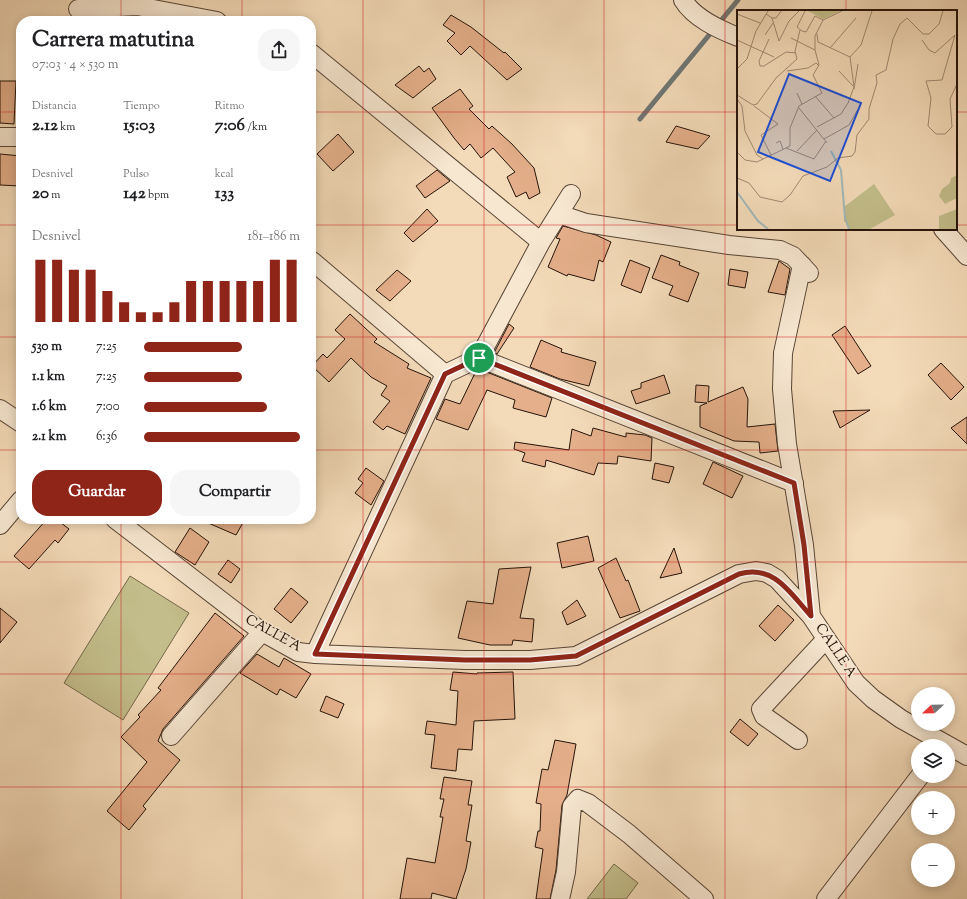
<!DOCTYPE html>
<html lang="es">
<head>
<meta charset="utf-8">
<style>
	body { margin:0; font-family:"Sorts Mill Goudy",serif; background:#f6f6f6; color:#202124; height:100vh; display:flex; flex-direction:column; font-size:15px; white-space:nowrap }
	* { box-sizing:border-box; margin:0 }
	p { font-size:13px; color:#757577 }
	.icon { flex:none; width:22px; height:22px; fill:none; stroke:currentColor; stroke-width:2; stroke-linecap:round; stroke-linejoin:round }
	.map { position:relative; flex:1; overflow:hidden }
	.sheet { position:absolute; left:16px; top:16px; width:300px; height:508px; display:flex; flex-direction:column; background:#fff; border-radius:16px; box-shadow:0 2px 10px #0003 }
	.sheet>* { flex:none }
	.needle { width:26px; rotate:248deg }
	.fabs { position:absolute; left:911px; top:687px; display:grid; gap:8px }
	.fabs a { display:grid; place-items:center; width:44px; height:44px; border-radius:50%; background:#fff; box-shadow:0 2px 10px #0003; font-size:20px }
	.pin { position:absolute; display:grid; place-items:center; width:34px; height:34px; color:#fff; margin:-17px; border:2px solid #fff; border-radius:50%; box-shadow:0 1px 4px #0007 }
	.round { display:grid; place-items:center; flex:none; width:42px; height:42px; border-radius:16px; background:#f6f6f6 }
	.head { display:flex; align-items:center; justify-content:space-between; height:68px; padding:0 16px }
	h1 { font-size:22px; font-weight:800; line-height:30px }
	.figures { display:grid; grid-template-columns:repeat(3,1fr); gap:6px; height:68px; padding:4px 16px }
	.figures div { display:grid; align-content:center }
	.figures b { font-size:17px; font-weight:800 }
	.figures small { font-size:11px; font-weight:400 }
	.figures p { font-size:11px }
	.chart { height:112px; padding:8px 16px }
	.chart p { display:flex; justify-content:space-between }
	.chart svg { width:100%; height:72px; margin-top:4px; stroke:#8f2418; stroke-width:6 }
	.cta { display:flex; gap:8px; margin-top:auto; padding:8px 16px }
	.cta a { flex:1; height:46px; border-radius:16px; background:#8f2418; color:#fff; font-size:16px; font-weight:800; line-height:46px; text-align:center }
	.cta a+a { background:#f6f6f6; color:#202124 }
	ul { padding:0 16px; list-style:none; font-size:13px }
	li { display:grid; grid-template-columns:64px 48px 1fr; align-items:center; height:30px }
	li i { height:10px; border-radius:5px; background:#8f2418 }
	.map>svg:first-child { display:block }
</style>
</head>
<body>
<div class="map">
<svg width="967" height="899" viewBox="0 0 967 899">
	<rect width="100%" height="100%" fill="#f3dab8"/>
	<filter id="stains"><feTurbulence type="fractalNoise" baseFrequency=".005" numOctaves="4"/><feColorMatrix values="0 0 0 0 .2 0 0 0 0 .09 0 0 0 0 .02 0 0 0 .5 -.17"/></filter>
	<radialGradient id="worn" r=".72"><stop offset=".6" stop-color="#630" stop-opacity="0"/><stop offset="1" stop-color="#630" stop-opacity=".3"/></radialGradient>
	<path fill="#c2bd8a" stroke="#74684a" d="M130 576 189 613 123 720 64 683Z
		M614 864 638 883 626 899H587Z"/>
	<g fill="none" stroke-linecap="round" stroke-linejoin="round">
		<path stroke="#6f7674" stroke-width="5" d="M640 119 738 0"/>
	</g>
	<path fill="#e4af8a" stroke="#25130a" d="M451 15 471 27 504 53 505 52 522 69 507 80 470 46 461 55 447 41 455 33 443 25Z
		M419 66 424 72 429 68 436 79 413 98 395 85Z
		M0 81H16L14 124 0 123Z
		M460 89 473 106 469 109 489 129 492 126 512 144 534 168 540 193 529 199 526 192 516 197 507 177 515 172 493 148 481 158 470 144 464 150 454 138 432 108Z
		M676 126 710 136 698 149 666 142Z
		M338 134 354 152 333 171 317 154Z
		M0 154 21 156V186L0 185Z
		M437 170 450 181 425 198 416 186Z
		M427 209 438 221 413 242 404 233Z
		M563 226 596 235 611 242 603 262 599 260 594 281 568 274 567 276 548 267 560 239 556 238Z
		M661 255 680 262 679 265 699 273 688 302 669 295 673 286 652 278Z
		M630 260 650 268 641 293 621 285Z
		M779 261 790 269 785 295 768 292Z
		M730 269 748 272 745 288 728 285Z
		M397 270 411 281 390 301 376 290Z
		M350 314 377 339 374 342 409 364 407 368 431 378 405 434 387 426 383 430 373 422 390 401 381 395 387 386 371 377 351 358 329 382 312 366 323 354 327 358 345 339 335 330Z
		M509 324 514 328 497 354 494 353Z
		M845 326 871 366 858 374 832 335Z
		M541 340 562 349 561 352 596 362 589 386 560 379 530 367Z
		M941 363 964 387 951 400 928 375Z
		M479 369 552 398 546 417 513 408 515 400 487 390 468 430 436 419 445 399 460 404 476 371Z
		M664 375 670 393 636 404 631 391 641 388V383Z
		M696 385 709 386 708 402 743 387 748 399 747 427 775 424 778 451 760 453 759 442 734 441 700 427V406L707 403 695 402Z
		M870 410 840 428 833 411Z
		M967 417V444L951 428Z
		M593 428 626 437V433L645 435 652 438 651 461 618 456 617 464 598 463 594 475 546 460 545 467 522 461 525 453 514 449 515 442 569 450 572 429 591 436Z
		M713 462 743 476 732 498 703 484Z
		M655 463 674 467 669 483 652 479Z
		M366 468 384 481 371 505 355 493 363 483 358 479Z
		M47 519H56L69 529 58 543 55 540 29 569 14 556Z
		M199 519H245L236 535Z
		M190 528 209 542 195 565 175 552Z
		M588 536 594 561 562 568 557 543Z
		M674 548 682 573 660 578Z
		M616 558 626 581 628 580 640 611 620 618 598 568Z
		M228 560 240 569 231 583 218 574Z
		M531 567 520 618 534 619 532 642 513 640 512 645H490L458 638 467 601 493 604 499 569Z
		M291 588 308 602 291 623 274 609Z
		M577 600 586 616 567 625 562 612Z
		M778 605 794 620 775 641 759 626Z
		M0 608 17 622 0 643Z
		M215 613 244 636 163 729 158 741 180 760 143 806 146 809 129 830 107 811 147 762 121 737 140 717 138 715 161 690 158 688Z
		M257 654 279 667 284 658 311 674 296 698 280 689 277 695 240 673Z
		M453 672 477 674V673L513 672 515 719 474 721 472 750 458 749 456 771 431 768 435 735 425 734 427 721 456 725 458 691 450 690Z
		M326 696 344 704 338 718 320 711Z
		M740 719 758 734 748 746 730 732Z
		M555 740 576 744 567 795 562 805 556 870 550 899H536L543 849 535 847 538 831H540L541 804 536 803 542 769 548 770Z
		M444 777 472 781 468 805H472L466 841 471 842 466 869 456 899 432 893 431 899H400L407 858 435 863 443 817H440L444 799H440Z"/>
	<g fill="none" stroke-linecap="round" stroke-linejoin="round">
		<g stroke="#584536" stroke-width="20">
			<path id="minor" d="M683 0C694 18 718 29 738 37
				M78 9 137 6 217 21
				M311 53 541 242
				M0 137H21
				M559 214 586 223 729 245 780 250 793 256 809 273
				M943 229 967 256
				M311 260 445 374
				M802 265 783 353 782 389 787 444 804 545 811 616
				M479 358 794 483
				M0 409 21 423
				M115 519 262 632 298 652 315 654 465 660H530L576 656 739 574 756 571 767 573 777 579 811 616 856 683 873 699 901 719 967 756
				M0 525 21 500
				M315 654 445 374 479 358 541 242 571 194
				M171 736 262 632
				M798 740 764 716 761 709 826 639
				M560 899 566 872 572 806 578 799 588 803 629 834 704 899
				M826 899 920 776"/>
		</g>
		<use href="#minor" stroke="#f7e7d1" stroke-width="18"/>
	</g>
	<g fill="none" stroke-linecap="round" stroke-linejoin="round">
		<g stroke="#fff" stroke-width="8">
			<path id="route" d="M479 358 794 483 804 545 811 616C790 593 774 564 739 574L576 656 530 660H465L315 654 445 374Z"/>
		</g>
		<use href="#route" stroke="#8f2418" stroke-width="5"/>
	</g>
	<path fill="none" stroke="#d62828" stroke-width="1" stroke-opacity="0.55" d="M121 0V21M242 0V21M363 0V899M484 0V899M604 0V899M725 0V899M846 0V11M0 112H21M311 112H738M956 112H967M0 225H21M311 225H738M956 225H967M846 229V899M0 337H21M311 337H967M0 450H21M311 450H967M121 519V899M242 519V899M0 562H967M0 674H967M0 787H967"/>
	<g text-anchor="middle" dominant-baseline="central" stroke-width="3.5" stroke-linejoin="round" paint-order="stroke">
		<g font-size="14" fill="#25130a" stroke="#f7e7d1">
			<text transform="translate(273 634) rotate(29)">CALLE A</text>
			<text transform="translate(835 651) rotate(56)">CALLE A</text>
		</g>
	</g>
	<g transform="translate(737 10)">
		<rect width="220" height="220" fill="#f3dab8"/>
		<path d="M71 1H103L86 9ZM220 165V188L208 194 202 186 205 179 213 173 214 168ZM137 174 158 205 133 219H113L107 211V197ZM220 199V219H202V206Z" fill="#c2bd8a"/>
		<path fill="none" stroke="#a0b8ba" stroke-width="2" d="M94 141 104 160 108 208 112 219M0 182 21 211 31 219"/>
		<path fill="none" stroke="#a18a72" stroke-width="1" d="M68 1 60 17 65 21 69 22 78 6 86 10M0 4 23 13M29 4 35 8 42 31 52 11 62 1M35 8H39L44 1M80 24 81 32 113 47 117 77 111 93 104 104 80 117M28 25 36 13M218 25 205 70 189 71 194 88 191 116 199 124H208L215 117 213 89 220 74M54 28 78 40M32 29 22 51 23 56H27L49 42 59 43M0 30 37 47M185 30 192 40 198 43 218 25M93 38 119 8M113 47 124 35 135 1M0 59 10 49 19 21 31 1M50 61 71 58 79 53 82 56M102 61 116 76M117 79 121 54M60 83 65 94M0 85 16 95 20 94 39 68 60 49 58 41 63 20M78 86 97 108M0 89 5 96 8 121 20 145 26 149M17 96 41 114 24 125 34 145M62 98 90 133M87 129 112 115 121 99M39 133 43 131 46 139M49 138 77 149M60 141 80 120M0 142 8 150 20 152 53 136V118L62 96 85 83 76 65 82 55 78 40V26L86 10 105 1M77 149 89 131M0 168 12 173 23 187 45 192 53 185 66 166 90 157 101 148 115 146 118 142 120 125 132 109V99L140 73 139 65 149 60 156 29 163 14 170 8 186 24H192L202 14 206 1"/>
		<path fill="#1d4ed8" fill-opacity="0.15" stroke="#1d4ed8" stroke-width="2" d="M52 64 124 93 93 171 21 142Z"/>
		<rect width="220" height="220" fill="none" stroke="#25130a" stroke-width="2"/>
	</g>
	<rect width="100%" height="100%" filter="url(#stains)"/>
	<rect width="100%" height="100%" fill="url(#worn)"/>
</svg>
<div class="fabs">
<a><svg class="needle" viewBox="-14 -14 28 28"><path d="M0-13l5 13h-10z" fill="#e53935"/><path d="M0 13l5-13h-10z" fill="#757577"/></svg></a>
<a><svg class="icon" aria-label="layers" viewBox="0 0 24 24"><path d="M12 4l9 5-9 5-9-5zM3 14l9 5 9-5"/></svg></a>
<a>+</a>
<a>−</a>
</div>
<div class="pin" style="left:479px;top:358px;background:#1e9e55"><svg class="icon" aria-label="arrive" viewBox="0 0 24 24"><path d="M6 21V4h12l-3 4 3 4H6"/></svg></div>
<section class="sheet">
<div class="head"><div><h1>Carrera matutina</h1><p>07:03 · 4 × 530 m</p></div><a class="round"><svg class="icon" aria-label="share" viewBox="0 0 24 24"><path d="M12 15V3M7 8l5-5 5 5M5 13v7h14v-7"/></svg></a></div>
<div class="figures">
<div><p>Distancia</p><b>2.12<small> km</small></b></div>
<div><p>Tiempo</p><b>15:03</b></div>
<div><p>Ritmo</p><b>7:06<small> /km</small></b></div>
</div>
<div class="figures">
<div><p>Desnivel</p><b>20<small> m</small></b></div>
<div><p>Pulso</p><b>142<small> bpm</small></b></div>
<div><p>kcal</p><b>133</b></div>
</div>
<div class="chart"><p><span>Desnivel</span>181–186 m</p>
<svg viewBox="0 0 160 44" preserveAspectRatio="none"><path d="M5 44V6M15 44V6M25 44V12M35 44V12M45 44V25M55 44V32M65 44V38M75 44V38M85 44V32M95 44V19M105 44V19M115 44V19M125 44V19M135 44V19M145 44V6M155 44V6"/></svg>
</div>
<ul>
<li><b>530 m</b>7:25<i style="width:63%"></i></li>
<li><b>1.1 km</b>7:25<i style="width:63%"></i></li>
<li><b>1.6 km</b>7:00<i style="width:79%"></i></li>
<li><b>2.1 km</b>6:36<i style="width:100%"></i></li>
</ul>
<div class="cta"><a>Guardar</a><a>Compartir</a></div>
</section>
</div>
</body>
</html>
